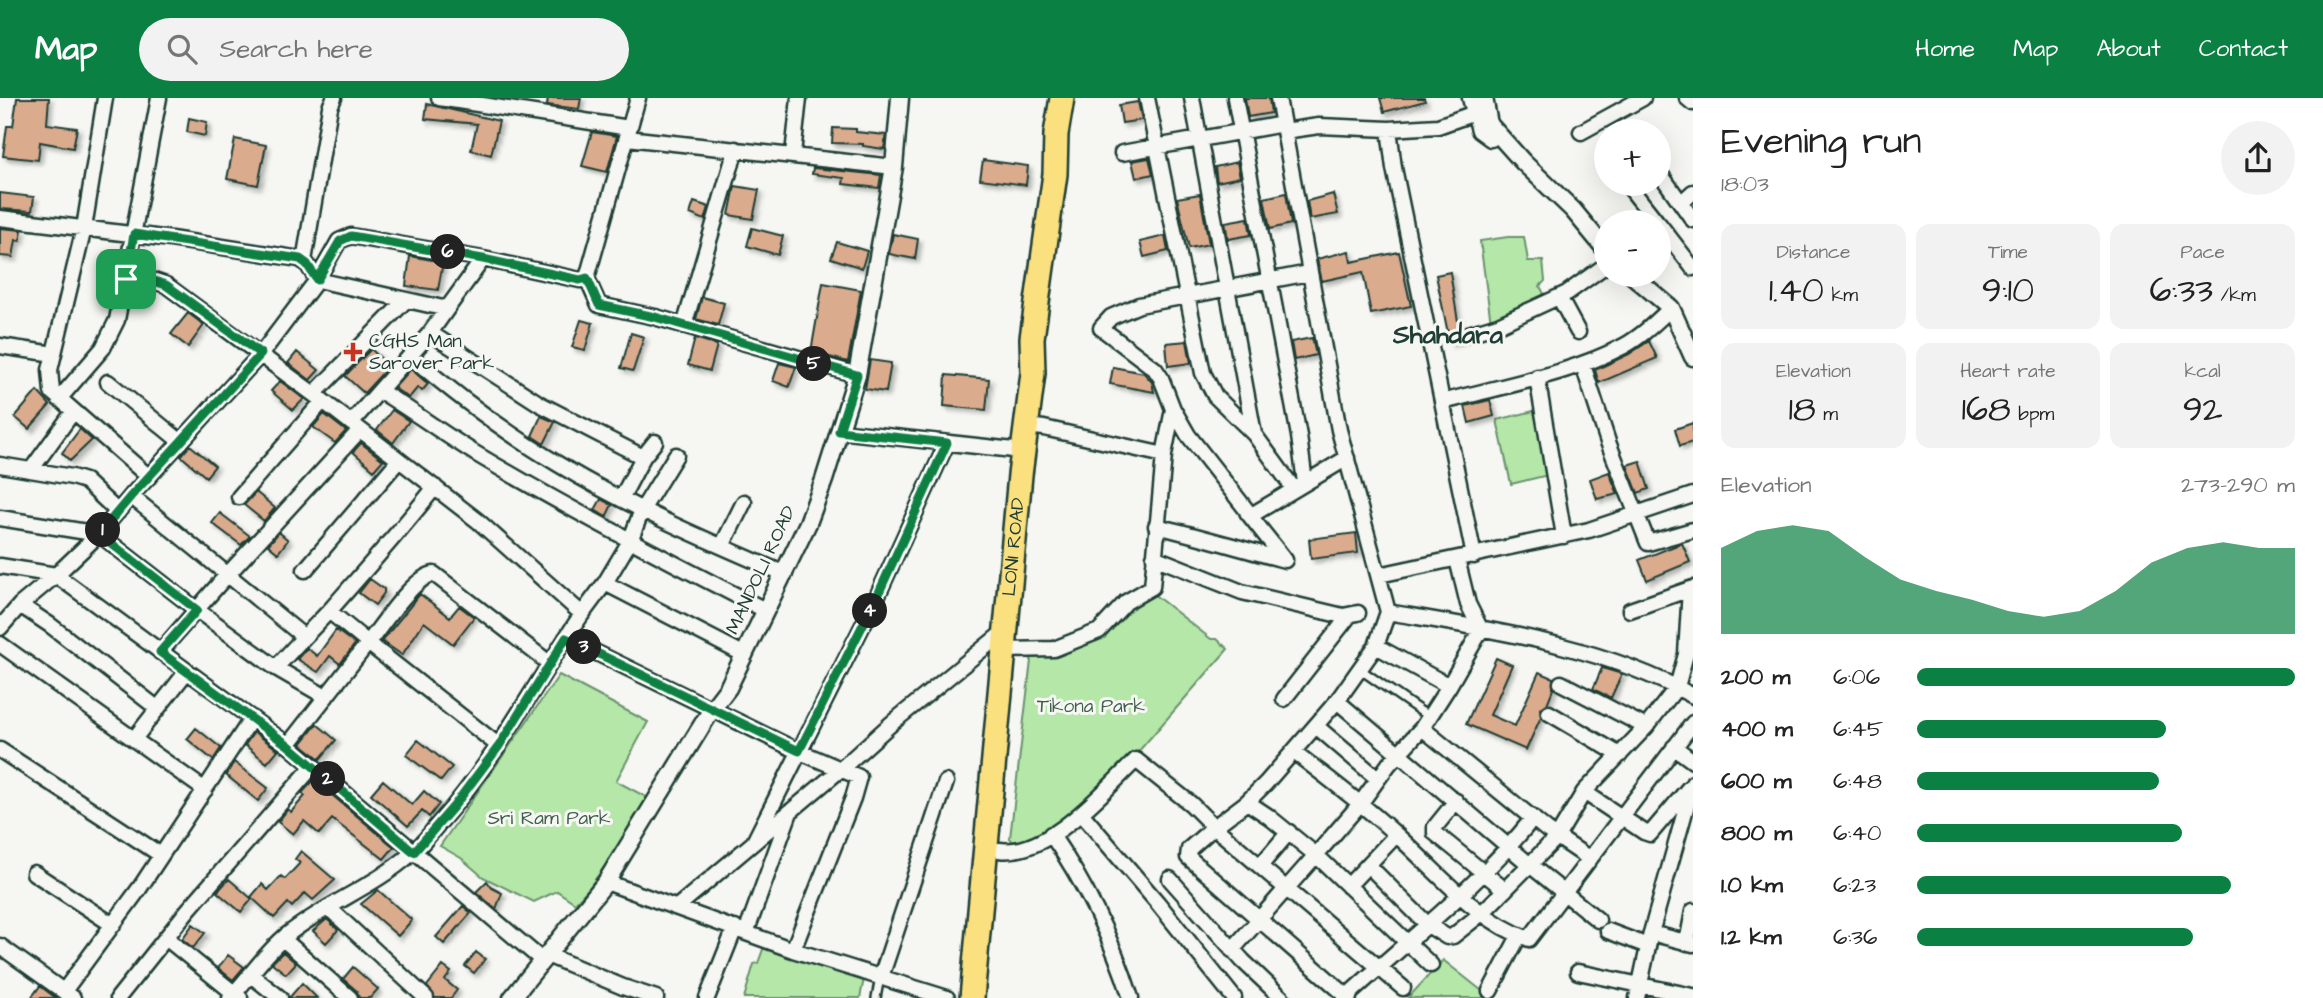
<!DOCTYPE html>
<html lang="en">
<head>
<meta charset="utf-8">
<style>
	body { margin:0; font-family:"Architects Daughter",sans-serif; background:#f2f2f2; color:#222; height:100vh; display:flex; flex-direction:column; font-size:26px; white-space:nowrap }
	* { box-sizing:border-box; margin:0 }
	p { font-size:23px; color:#767676 }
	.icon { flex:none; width:38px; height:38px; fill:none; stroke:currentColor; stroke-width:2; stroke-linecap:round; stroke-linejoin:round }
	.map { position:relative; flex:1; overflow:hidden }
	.panel { display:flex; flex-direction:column; background:#fff; width:630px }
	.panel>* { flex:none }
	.controls { position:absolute; left:1594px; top:21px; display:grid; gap:14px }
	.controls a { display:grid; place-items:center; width:77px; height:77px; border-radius:50%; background:#fff; box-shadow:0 7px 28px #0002; font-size:35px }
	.pin { position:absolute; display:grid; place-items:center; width:60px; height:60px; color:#fff; margin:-30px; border-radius:14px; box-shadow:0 4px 10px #0006 }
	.km { position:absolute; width:35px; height:35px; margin:-18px; border-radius:50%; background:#222; color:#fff; font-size:19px; line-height:35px; text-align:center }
	.round { display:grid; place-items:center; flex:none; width:74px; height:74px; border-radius:37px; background:#f2f2f2 }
	.summary { display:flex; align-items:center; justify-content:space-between; height:119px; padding:0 28px }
	h1 { font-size:38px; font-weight:600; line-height:52px }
	.figures { display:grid; grid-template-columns:repeat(3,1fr); gap:10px; height:119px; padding:7px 28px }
	.figures div { display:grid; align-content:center; border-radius:14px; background:#f2f2f2; text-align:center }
	.figures b { font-size:35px; font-weight:600 }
	.figures small { font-size:19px; font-weight:400 }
	.figures p { font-size:19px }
	.chart { height:196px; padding:14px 28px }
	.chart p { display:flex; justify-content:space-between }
	.chart svg { width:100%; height:126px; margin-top:7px; fill:#0b8043; opacity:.7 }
	ul { padding:0 28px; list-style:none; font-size:23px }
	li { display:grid; grid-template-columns:112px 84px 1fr; align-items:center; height:52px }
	li i { height:18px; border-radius:9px; background:#0b8043 }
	header { display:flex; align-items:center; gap:42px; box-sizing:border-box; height:98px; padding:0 35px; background:#0b8043; color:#fff }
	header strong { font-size:33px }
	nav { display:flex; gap:38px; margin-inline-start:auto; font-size:24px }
	.search { width:490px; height:63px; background:#f2f2f2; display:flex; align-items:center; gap:18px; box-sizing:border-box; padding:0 24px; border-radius:38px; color:#767676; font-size:26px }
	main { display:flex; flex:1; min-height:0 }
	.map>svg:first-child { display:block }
</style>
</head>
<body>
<header>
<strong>Map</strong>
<div class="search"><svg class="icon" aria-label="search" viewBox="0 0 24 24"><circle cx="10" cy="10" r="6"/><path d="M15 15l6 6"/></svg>Search here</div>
<nav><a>Home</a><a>Map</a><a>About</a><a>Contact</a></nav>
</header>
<main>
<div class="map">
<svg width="1693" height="900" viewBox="0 0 1693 900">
	<defs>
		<filter id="shadow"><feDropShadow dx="3.5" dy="3.5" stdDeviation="2" flood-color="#0004"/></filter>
	</defs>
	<rect width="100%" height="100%" fill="#f6f6f2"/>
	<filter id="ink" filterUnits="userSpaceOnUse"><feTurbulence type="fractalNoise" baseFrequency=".0143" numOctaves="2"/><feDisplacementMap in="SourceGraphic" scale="14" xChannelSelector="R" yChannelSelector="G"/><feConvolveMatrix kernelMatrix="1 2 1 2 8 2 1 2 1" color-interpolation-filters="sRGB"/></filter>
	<g filter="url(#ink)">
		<path fill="#b4e7a8" stroke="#6a926e" stroke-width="2" d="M1508 139H1524L1528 163H1543L1545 183 1540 188 1546 200 1491 225 1480 143Z
			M1534 313 1548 377 1511 386 1497 322Z
			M1152 495 1211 541H1217L1228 551 1124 670 1085 706 1027 746 1013 744 1010 740 1032 554 1099 535 1129 504Z
			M559 577 648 624 616 683 652 702 589 790 575 805 557 793 534 804 483 779 461 760 440 748Z
			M765 846 864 881 860 900H744L754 866 758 865Z
			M1443 862 1486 896 1482 900H1408Z"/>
		<path fill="#dbab8d" stroke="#1f3d34" stroke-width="2" filter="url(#shadow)" d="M17 0H49L47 26 77 30 73 50 40 44 38 62 3 58 7 28H13Z
			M548 0H581L579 11 547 7Z
			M1245 0H1269L1271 15 1248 19Z
			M1380 0H1424L1425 3 1384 14Z
			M1138 4 1142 22 1122 25 1119 7Z
			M427 6 499 23 491 57 471 52 477 26 425 21Z
			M189 20 207 24 205 38 187 34Z
			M833 30 856 31V34L886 37 884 51 863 48V46L832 45Z
			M592 34 617 38 607 74 582 68Z
			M235 41 266 47 258 87 227 81Z
			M1149 60 1153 76 1136 80 1132 63Z
			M983 62 1028 68 1026 87 980 81Z
			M1237 64 1240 79 1217 84 1215 69Z
			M813 70 881 77 879 90 843 86 844 80 812 76Z
			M735 88 759 92 753 121 729 117Z
			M0 95 34 99 32 113 0 111Z
			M1286 95 1291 126 1270 131 1264 100Z
			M1200 96 1209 146 1189 150 1177 100Z
			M1333 96 1338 116 1310 121 1307 103Z
			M694 104 709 109 705 122 690 116Z
			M1248 120 1251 137 1228 141 1225 124Z
			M0 130 22 132 20 143 16 142 13 159 0 158Z
			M752 130 783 138 778 157 747 148Z
			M893 136 918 141 915 161 889 156Z
			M1165 138 1168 153 1144 159 1140 144Z
			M837 144 867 153 862 170 831 160Z
			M1349 153 1351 164 1399 154 1411 208 1371 216 1363 174 1322 183 1317 161Z
			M410 158 443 164 438 192 406 188Z
			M1450 174 1461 242 1450 245 1436 177Z
			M823 185 861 192 848 264 811 254Z
			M702 199 724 205 718 227 696 221Z
			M188 215 204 227 188 249 171 236Z
			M581 222 593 225 585 252 572 249Z
			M631 235 644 239 633 273 621 270Z
			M695 240 717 247 710 273 688 267Z
			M1312 240 1316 257 1294 262 1291 244Z
			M1187 243 1191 265 1168 268 1166 245Z
			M1649 243 1657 260 1599 285 1595 272 1629 256Z
			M371 251 389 268 364 295 345 278Z
			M297 254 319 272 310 282 288 265Z
			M870 262 891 265 886 294 865 291Z
			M779 265 796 269 789 289 773 283Z
			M1113 269 1144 275 1152 284 1154 294 1110 286Z
			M411 271 428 286 422 293 418 289 409 300 394 290Z
			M946 277 989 281 986 312 944 308Z
			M280 283 304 301 293 312 271 293Z
			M37 293 50 307 29 331 15 319Z
			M1490 302 1494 318 1469 325 1465 308Z
			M392 312 409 323 393 345 377 332Z
			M324 316 346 333 335 345 313 329Z
			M541 318 555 324 544 346 532 338Z
			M1693 325V344L1680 348 1675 331Z
			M80 331 92 342 70 363 62 355Z
			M361 345 383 362 374 372 353 354Z
			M190 347 215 368 206 379 181 358Z
			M1640 363 1649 391 1638 395 1627 367Z
			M1609 374 1618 396 1597 401 1590 381Z
			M256 394 275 410 264 423 244 407Z
			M601 401 612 407 606 419 595 412Z
			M220 415 250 438 241 447 212 425Z
			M279 434 288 442 278 455 268 447Z
			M1356 435 1358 455 1311 461 1309 441Z
			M1682 445 1690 464 1647 482 1639 462Z
			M370 481 384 491V495L375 507 359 495Z
			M420 496 450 519 459 508 474 519 453 546 424 524 402 557 382 543Z
			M336 532 355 546 340 566 330 558 318 574 297 561 307 550 317 558Z
			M1496 560 1512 567 1490 617 1515 628 1539 574 1553 580V591L1547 606 1540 611 1541 619 1526 652 1466 626Z
			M1602 570 1622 576 1611 600 1593 591Z
			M317 626 336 642 320 661 301 646Z
			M196 630 221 650 213 662 187 641Z
			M254 634 278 652 267 665 245 647Z
			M418 642 452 669 441 683 406 657Z
			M234 664 268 690 258 703 226 677Z
			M314 682 394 749 384 761 332 721 319 736 304 723 293 736 278 724 288 711 291 714 305 698 302 695Z
			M383 682 412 707 424 693 439 706 429 719 422 713 408 728 371 696Z
			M301 753 335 782 313 802 305 795 292 809 288 805 274 820 251 799 262 786 268 792 281 778 285 781 300 765 295 761Z
			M229 781 252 801 241 814 217 794Z
			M487 783 492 790 502 795 496 811 476 794Z
			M378 792 412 822 398 838 361 806Z
			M463 808 471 815 444 846 436 839Z
			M327 821 338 832 326 845 313 833Z
			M193 826 205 835 193 850 182 841Z
			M283 854 296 865 286 876 272 865Z
			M476 854 485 861 474 875 465 868Z
			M228 857 244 869 233 882 218 870Z
			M443 868 451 874 445 882 457 892 451 900H435L427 888Z
			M353 869 378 891 370 900H359L357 893 343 881Z
			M302 885 317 900H289Z
			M40 888 56 900H31Z"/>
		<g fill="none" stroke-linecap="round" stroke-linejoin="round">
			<g stroke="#1f3d34" stroke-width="12">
				<path id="service" d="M1361 572 1429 619
					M876 900 880 879"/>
			</g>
			<g stroke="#1f3d34" stroke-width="19">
				<path id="minor" d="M105 0 84 130 50 272 52 294 149 379
					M439 0 629 30
					M1147 0 1203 275 1215 298 1254 336
					M1192 0 1254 336 1294 391
					M1235 0 1299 338 1305 385
					M1278 0 1339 332 1388 514 1376 548 1337 603 1530 767 1598 822
					M1687 0 1693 5
					M1389 31 1394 70 1474 458
					M1284 33 1319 28 1389 31 1438 28 1486 11
					M1581 34 1643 0
					M627 40 894 69
					M1122 55 1283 26
					M793 56 799 0
					M1659 74 1693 122
					M1627 86 1657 124
					M1681 105 1693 94
					M0 120 171 141 300 161 307 166 317 182 443 210 449 208 483 161 580 182 587 180 638 0
					M1659 126 1693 170
					M304 163 330 9 334 0
					M1309 175 1139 207 1111 219 1101 230 1155 271 1161 280 1173 311 1188 337 1249 415H1255L1347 360
					M587 180 599 207 655 219 857 277
					M126 181 151 182 166 187 323 303 478 423 582 516 605 485 745 557
					M1559 199 1578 234
					M684 228 736 51
					M430 235 540 306 643 359
					M1468 236 1498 227 1567 195 1606 167
					M0 248 54 256
					M410 258C456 297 506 335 558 366 629 409 708 443 785 476
					M1583 267 1608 344 1648 445 1693 432
					M1537 279 1564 438
					M108 284 181 344
					M380 293C413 313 445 337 478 357 572 413 668 463 765 512
					M314 296 406 202
					M59 301 103 250 117 222 159 0
					M1443 304C1501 288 1571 276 1624 248 1642 238 1656 224 1671 210
					M351 325 430 235 449 208
					M1026 328 1044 330 1164 357
					M839 333 1023 353
					M0 367 72 379 85 383 118 414
					M31 372 73 314
					M131 398 303 538
					M239 399 323 303
					M621 401 643 359 655 344
					M0 420 99 436 197 512 276 570 326 599
					M1156 428C1200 438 1241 451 1285 462L1247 414
					M722 448 744 404
					M1154 459 1242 494 1343 518 1358 515
					M0 468 56 477 288 647 543 863
					M305 472 399 362
					M1379 477 1589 432 1693 397
					M605 485 630 443 642 412 676 357
					M20 507 50 527 157 610
					M1630 512 1693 490
					M329 513 368 545C381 529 414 478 434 476L549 565
					M1388 514C1491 532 1601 547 1693 598
					M0 530 20 507 56 477 99 436 131 398 261 256 317 182 339 143 351 138 483 161
					M566 540 798 653 859 679 853 700 793 852
					M0 546 205 692
					M1376 548 1449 588
					M1006 552 1054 551 1099 533 1126 504 1152 489 1164 357 1173 311
					M160 554 219 486 360 332
					M276 570C294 549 313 530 332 510 367 470 402 431 435 389
					M1561 585 1646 629
					M1284 601 1349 518
					M1549 615 1620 657
					M1316 628 1378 681
					M1422 630 1547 732 1590 761
					M134 641 187 573
					M288 647 368 545 499 648
					M1674 649 1693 663
					M0 652 161 757
					M1294 654C1327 679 1360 704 1391 732 1434 769 1474 822 1529 841L1693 625
					M1584 694 1644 734 1650 736 1689 690
					M1456 703 1435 729V735L1505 792
					M1247 704 1268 718 1316 757 1360 706 1389 666 1422 630 1449 588 1481 532 1468 506 1457 461
					M1081 715 1157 804 1234 900
					M1051 736C1086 787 1112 841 1131 900
					M755 742 876 501 947 345
					M999 752C1048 759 1104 693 1136 662L1191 706 1214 729 1247 704 1266 685 1337 603
					M1261 767 1289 734
					M1368 767 1428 827 1447 839 1453 838 1482 815 1557 739 1584 694 1646 629 1677 589 1686 556 1690 491
					M34 775 113 827
					M1170 781 1243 863 1282 900
					M606 784 793 852 947 900
					M1348 788 1396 737
					M677 809 841 671 892 625 1006 532
					M329 810 426 900
					M1608 833 1648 848
					M746 835 790 714
					M1651 835 1693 846
					M166 840 240 900
					M283 841 350 900
					M1687 845 1693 813
					M0 848 73 900
					M1232 852 1316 757 1431 867
					M547 857 623 889 656 900
					M1578 874 1693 898
					M251 877 280 900
					M881 879 946 684
					M64 893 139 791 252 620
					M1490 893 1519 838
					M118 900 188 812 313 668
					M230 900C249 880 266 854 287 837 327 805 374 789 412 755 423 746 431 734 441 723 497 660 535 585 582 516
					M707 900 735 830
					M1345 900C1409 841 1479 788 1533 720
					M1349 900 1188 759 1189 751 1214 729 1403 890
					M1637 900 1651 835 1693 685"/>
			</g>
			<g stroke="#1f3d34" stroke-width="21">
				<path id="tertiary" d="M1471 0 1480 32 1491 40
					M1484 0 1489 26 1523 64 1573 112 1606 152
					M1632 177 1671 210 1693 259
					M512 900 606 784 712 611 728 590 808 425 824 382 857 277 894 69 900 0"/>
			</g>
			<g stroke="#1f3d34" stroke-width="28">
				<g id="trunk">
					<path id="s1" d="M972 900 1020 377 1033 275 1032 240 1055 76 1056 36 1062 0"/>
				</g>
			</g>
			<use href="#service" stroke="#f6f6f2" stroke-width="7"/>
			<use href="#minor" stroke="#f6f6f2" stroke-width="14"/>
			<use href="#tertiary" stroke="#f6f6f2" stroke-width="16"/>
			<use href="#trunk" stroke="#fbe080" stroke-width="23"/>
		</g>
	</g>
	<g fill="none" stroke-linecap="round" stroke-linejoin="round" filter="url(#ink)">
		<g stroke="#fff" stroke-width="14">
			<path id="route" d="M134 136 300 161 307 166 317 182 340 143 351 138 483 161 580 182 587 180 599 207 655 219 857 277 839 333 947 345 876 501 799 653 566 540 499 648 454 708 414 754 288 647 160 554 197 512 99 436 131 398 261 256 166 187 151 182 126 181Z"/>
		</g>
		<use href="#route" stroke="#0b8043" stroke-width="9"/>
	</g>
	<path fill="#c8321e" stroke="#f6f6f2" stroke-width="2.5" d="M349.5 243.5h7v7h7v7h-7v7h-7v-7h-7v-7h7z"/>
	<g text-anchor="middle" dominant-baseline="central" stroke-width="6" stroke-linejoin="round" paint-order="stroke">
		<g font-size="19" fill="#1f3d34" stroke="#f6f6f2" text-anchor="start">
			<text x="369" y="243">CGHS Man<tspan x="369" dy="22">Sarover Park</tspan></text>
		</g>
		<g font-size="19" fill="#1f3d34" stroke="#f6f6f2">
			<text stroke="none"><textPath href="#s1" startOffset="453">LONI ROAD</textPath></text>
			<text transform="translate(761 472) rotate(-65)">MANDOLI ROAD</text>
		</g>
		<g font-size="19" fill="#3d5f4b" stroke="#f6f6f2">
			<text x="1091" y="608">Tikona Park</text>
			<text x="549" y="720">Sri Ram Park</text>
		</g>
		<g font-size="26" font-weight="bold" fill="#1f3d34" stroke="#f6f6f2">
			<text x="1448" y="237">Shahdara</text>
		</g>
	</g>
</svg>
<div class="controls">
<a>+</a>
<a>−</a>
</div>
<div class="pin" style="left:126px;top:181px;background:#1e9e55"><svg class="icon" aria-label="arrive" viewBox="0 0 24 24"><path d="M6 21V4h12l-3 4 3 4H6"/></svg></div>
<b class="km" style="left:103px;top:432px">1</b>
<b class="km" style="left:328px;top:681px">2</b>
<b class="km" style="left:584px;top:549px">3</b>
<b class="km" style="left:870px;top:513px">4</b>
<b class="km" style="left:814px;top:266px">5</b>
<b class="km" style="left:448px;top:154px">6</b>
</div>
<section class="panel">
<div class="summary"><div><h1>Evening run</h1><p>18:03</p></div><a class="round"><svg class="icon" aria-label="share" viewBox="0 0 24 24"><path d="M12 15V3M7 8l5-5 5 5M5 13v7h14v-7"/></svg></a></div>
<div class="figures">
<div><p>Distance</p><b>1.40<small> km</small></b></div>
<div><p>Time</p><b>9:10</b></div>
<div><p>Pace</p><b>6:33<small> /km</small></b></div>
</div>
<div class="figures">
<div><p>Elevation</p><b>18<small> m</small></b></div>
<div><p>Heart rate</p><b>168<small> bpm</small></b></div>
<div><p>kcal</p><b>92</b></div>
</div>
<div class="chart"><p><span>Elevation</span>273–290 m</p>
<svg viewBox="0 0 160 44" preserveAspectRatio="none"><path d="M0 44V14L10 8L20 6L30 8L40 17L50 25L60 29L70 32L80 36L90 38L100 36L110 29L120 19L130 14L140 12L150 14L160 14V44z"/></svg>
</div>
<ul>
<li><b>200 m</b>6:06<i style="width:100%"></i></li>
<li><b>400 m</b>6:45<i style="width:66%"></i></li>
<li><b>600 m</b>6:48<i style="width:64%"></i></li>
<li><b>800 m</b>6:40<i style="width:70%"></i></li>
<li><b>1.0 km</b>6:23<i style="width:83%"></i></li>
<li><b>1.2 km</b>6:36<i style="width:73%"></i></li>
</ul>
</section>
</main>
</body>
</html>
